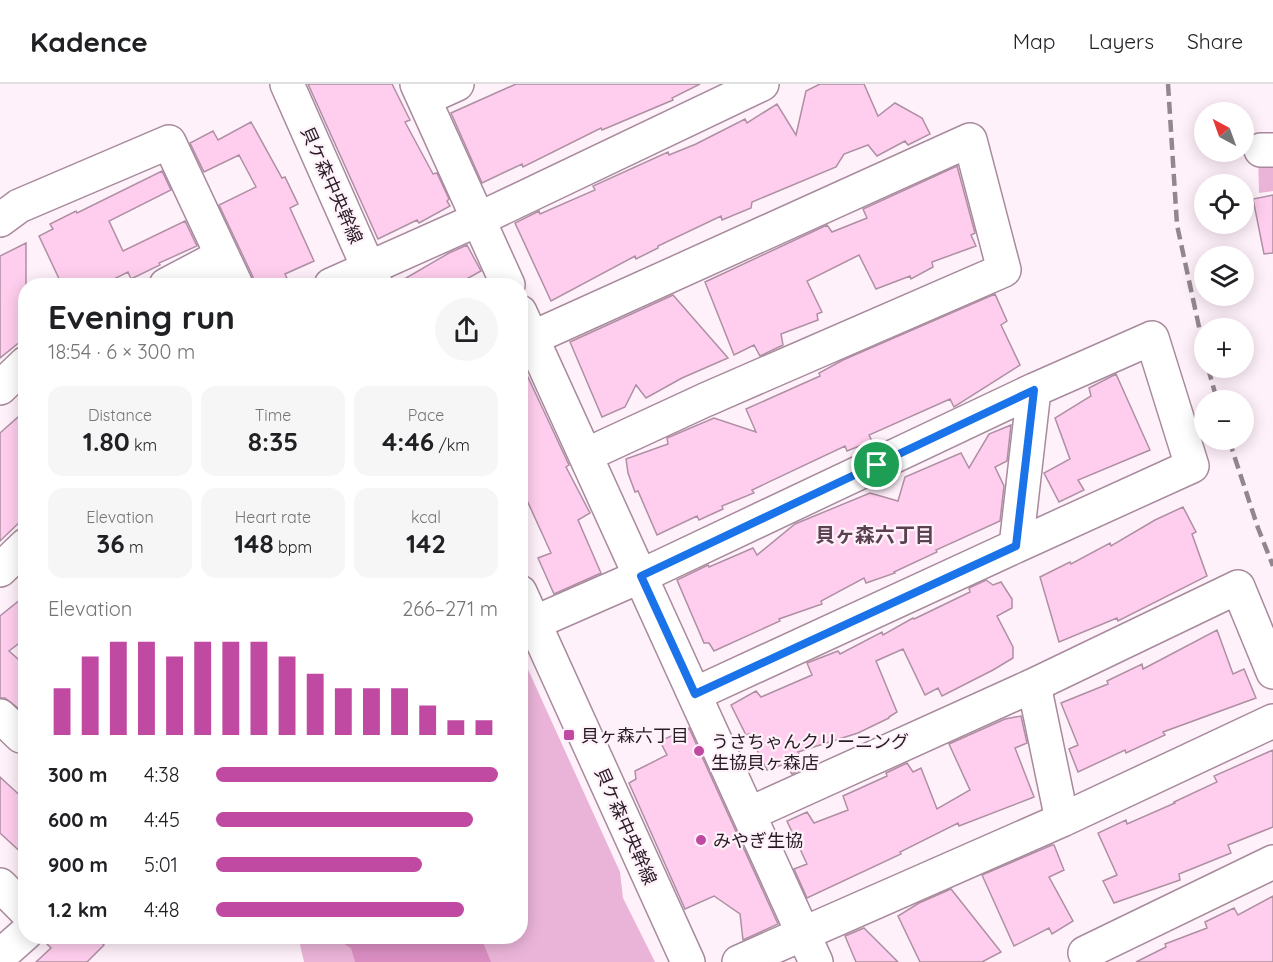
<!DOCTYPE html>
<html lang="en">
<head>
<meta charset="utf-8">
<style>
	body { margin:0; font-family:Quicksand,"Noto Sans JP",sans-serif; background:#f6f6f6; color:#202124; height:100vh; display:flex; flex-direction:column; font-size:22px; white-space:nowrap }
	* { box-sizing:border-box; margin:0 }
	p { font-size:20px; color:#757577 }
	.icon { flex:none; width:33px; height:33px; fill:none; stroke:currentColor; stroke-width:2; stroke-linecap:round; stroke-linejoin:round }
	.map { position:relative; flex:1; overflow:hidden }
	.panel { position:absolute; left:18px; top:194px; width:510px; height:666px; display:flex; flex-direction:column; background:#fff; border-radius:24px; box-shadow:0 3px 15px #0003 }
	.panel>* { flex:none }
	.needle { width:39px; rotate:319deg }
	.fabs { position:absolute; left:1194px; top:18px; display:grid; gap:12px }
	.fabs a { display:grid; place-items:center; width:60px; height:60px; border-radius:50%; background:#fff; box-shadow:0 3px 15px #0003; font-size:30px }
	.pin { position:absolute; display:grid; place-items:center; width:51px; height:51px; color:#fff; margin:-26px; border:3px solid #fff; border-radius:50%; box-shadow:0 2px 6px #0007 }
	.round { display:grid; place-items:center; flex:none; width:63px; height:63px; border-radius:32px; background:#f6f6f6 }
	.head { display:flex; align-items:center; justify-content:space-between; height:102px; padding:0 30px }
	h1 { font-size:33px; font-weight:700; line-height:45px }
	.metrics { display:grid; grid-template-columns:repeat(3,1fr); gap:9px; height:102px; padding:6px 30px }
	.metrics div { display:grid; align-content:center; border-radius:15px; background:#f6f6f6; text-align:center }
	.metrics b { font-size:26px; font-weight:700 }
	.metrics small { font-size:16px; font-weight:400 }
	.metrics p { font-size:16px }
	.chart { height:168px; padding:12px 30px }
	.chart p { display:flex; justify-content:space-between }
	.chart svg { width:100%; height:108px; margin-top:6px; stroke:#c04aa1; stroke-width:6 }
	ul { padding:0 30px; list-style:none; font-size:20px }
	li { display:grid; grid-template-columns:96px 72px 1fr; align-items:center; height:45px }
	li i { height:15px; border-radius:8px; background:#c04aa1 }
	header { display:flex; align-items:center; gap:36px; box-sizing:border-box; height:84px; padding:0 30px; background:#fff; border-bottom:2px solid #e0e0e0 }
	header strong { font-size:28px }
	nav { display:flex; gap:33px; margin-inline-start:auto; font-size:21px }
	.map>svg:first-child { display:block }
</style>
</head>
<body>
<header>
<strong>Kadence</strong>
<nav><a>Map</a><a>Layers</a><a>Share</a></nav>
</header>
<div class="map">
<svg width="1273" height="878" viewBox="0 0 1273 878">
	<rect width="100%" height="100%" fill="#fff1fa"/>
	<path fill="#eab4d8" d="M1273 71V107L1259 109 1258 72Z
		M521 570 620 788 623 814 655 878H304L298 852H520Z"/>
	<path fill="#da8ec2" d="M331 852H483L484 861 491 878H355L351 864Z"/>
	<path fill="#ffceee" stroke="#ae8fa3" stroke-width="1.5" d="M308 0H392L410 36 405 38 433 90 437 89 449 115 447 117 450 122 419 139 417 136 378 155Z
		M516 0H700L672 14 673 16 602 46 601 44 523 83 522 80 482 99 451 29Z
		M820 0H864L878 32 895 19 922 34 930 50 908 61 905 57 877 72 868 61 844 70 836 83 752 118 751 124 722 136 721 132 658 162V164L636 175 635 172 551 217 515 139 539 127 540 130 595 106 593 102 668 68 669 71 696 60 745 35 747 39 777 20 796 51 806 7Z
		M251 38 282 94 285 93 298 120 290 124 314 177 285 190 290 201H254L253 193 219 121 256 103 239 71 204 88 190 59 213 47 218 56Z
		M957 82 975 149 971 151 976 162 932 178 933 183 911 195 910 192 876 205 859 171 807 197 822 228 817 230 818 236 781 250 783 261 760 272 754 261 734 271 705 198 827 141 832 148 867 134 863 125Z
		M162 87 171 106 109 137 123 167 185 137 197 162 159 179 160 181 131 195 128 188 102 201H62L39 152 53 145 50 140 76 127 77 129Z
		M1273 111V169L1264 170 1253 115Z
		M26 159V253L0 274V172Z
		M467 161 481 187 456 201H394L449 169Z
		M995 210 1007 237 1001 241 1020 281 954 323 950 315 869 351 872 357 847 367 845 362 752 406 754 409 722 422 723 425 699 436 697 432 657 451 638 407 635 408 628 389 626 375 668 360 667 354 714 334 756 348 746 325 820 292 819 289 843 276Z
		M673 211 728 274 682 294 646 314 636 301 625 323 602 333 570 258Z
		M520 276 569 381 566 383 590 429 578 436 601 489 554 510 538 474 551 469 520 401Z
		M1116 290 1150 366 1078 396 1084 406 1059 418 1044 389 1070 375 1055 334 1091 312 1089 304Z
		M26 326V432L0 457V349Z
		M1011 341 1007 377 995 383 1004 402 1000 437 936 466 937 468 894 488 895 489 866 499 864 494 821 517 822 520 779 535 780 537 714 567 709 559H704L677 496 708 481 709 483 753 464 757 471 795 440 870 409 898 417 905 393 961 369 969 384 989 350Z
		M1183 423 1196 448 1192 450 1207 492 1118 537 1117 534 1059 558 1040 493 1070 478 1071 480 1110 459 1111 462 1155 436Z
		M986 496 993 501 1001 498 1012 515V524L997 532 1013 563V574L993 586 942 612 938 604 925 611 903 565 876 577 897 628 889 633V634L858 649 798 668 806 683 792 690 785 680 767 686 749 650 746 651 731 621 756 607 761 613 812 591 807 579 838 567 840 570 882 548 883 551 913 534 914 535 970 508 969 504Z
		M26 511V554L9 567 26 582V616L18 624 5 614H0V532Z
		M1217 546 1233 590 1244 585 1256 614 1163 648 1165 651 1126 669 1125 666 1078 688 1069 665 1078 661 1061 619 1108 600 1107 597 1142 580 1143 585Z
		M1021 632 1027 659 1015 664 1034 713 959 742 958 739 900 768 901 770 807 814 794 785 807 780 787 737 807 728 814 739 848 726 843 712 887 692 886 689 907 679 913 688 921 684 937 725 970 706 949 660 1005 635Z
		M689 644 778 840 743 856 740 830 714 812 685 825 629 699 636 695 635 687 667 671 660 657Z
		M1273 666V743L1228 761 1231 769 1179 790 1180 796 1114 819 1103 797 1117 791 1098 749 1126 736 1127 740 1175 719 1174 718 1217 698 1214 692Z
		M0 693 26 717V773L0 749Z
		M1052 761H1054L1064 786 1049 793 1073 837 1052 850 1049 844 1014 862 982 791Z
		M951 805 1001 868 982 878H920L898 832 919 819Z
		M1273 812V878H1136L1166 863 1165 860 1207 844 1205 838 1234 824 1238 831Z
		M864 844 898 878H856L845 852Z
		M44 852H94L104 861 87 878H36L51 864 43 856Z"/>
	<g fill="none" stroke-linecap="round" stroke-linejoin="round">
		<g stroke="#a88a9d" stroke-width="36">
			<path id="minor" d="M287 0 376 201
				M417 0 508 201
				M424 15 457 0
				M1261 66H1273
				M0 136 19 122 169 58 236 201
				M166 201 221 172
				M331 201 479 135 762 0
				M520 228 816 878
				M532 254 970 56 1004 186 705 316 586 371
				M0 304 26 279
				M1016 462 1192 382 1152 254 1034 306
				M0 486 26 461
				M520 508 688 878
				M520 545 641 492 1034 306 1016 462 695 610
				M1034 601 1238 503 1273 588
				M0 632 21 652 26 648
				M1062 736 1273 637
				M0 801 26 827
				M1085 869 1273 778
				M0 872 26 849
				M739 878 1062 736 1034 601 749 730"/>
		</g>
		<use href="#minor" stroke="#fff" stroke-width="33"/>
		<path stroke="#93878f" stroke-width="4.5" stroke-dasharray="12 6" stroke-linecap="butt" d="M1168 0 1177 141 1204 266
			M1208 284 1217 316
			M1229 356 1258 444 1273 482"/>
	</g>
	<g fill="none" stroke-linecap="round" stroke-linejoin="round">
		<g stroke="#fff" stroke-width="12">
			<path id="route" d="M1034 306 1016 462 695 610 641 492Z"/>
		</g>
		<use href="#route" stroke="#1a73e8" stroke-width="8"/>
	</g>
	<g fill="#c04aa1" stroke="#fff1fa" stroke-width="2">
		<rect x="563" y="645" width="12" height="12" rx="3"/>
		<circle cx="699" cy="667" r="6"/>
		<circle cx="701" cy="756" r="6"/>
	</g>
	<g text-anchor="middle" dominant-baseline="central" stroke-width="4.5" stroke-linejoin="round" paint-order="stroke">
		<g font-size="18" fill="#271c23" stroke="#fff1fa">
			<text transform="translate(332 101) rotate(66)">貝ケ森中央幹線</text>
			<text transform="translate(626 742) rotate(66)">貝ケ森中央幹線</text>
		</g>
		<g font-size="18" fill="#271c23" stroke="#fff1fa" text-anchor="start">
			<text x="581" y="651">貝ヶ森六丁目</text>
			<text x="711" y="657">うさちゃんクリーニング<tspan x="711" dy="21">生協貝ヶ森店</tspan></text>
			<text x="713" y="756">みやぎ生協</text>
		</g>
		<g font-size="20" font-weight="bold" fill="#5b4052" stroke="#fff1fa">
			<text x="875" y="450">貝ヶ森六丁目</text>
		</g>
	</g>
</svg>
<div class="fabs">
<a><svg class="needle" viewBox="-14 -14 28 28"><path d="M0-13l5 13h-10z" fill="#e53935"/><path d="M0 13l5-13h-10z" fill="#757577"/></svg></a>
<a><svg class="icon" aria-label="locate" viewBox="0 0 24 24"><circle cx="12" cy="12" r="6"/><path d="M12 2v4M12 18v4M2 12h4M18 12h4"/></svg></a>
<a><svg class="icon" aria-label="layers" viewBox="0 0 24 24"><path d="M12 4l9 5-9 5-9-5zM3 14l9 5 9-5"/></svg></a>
<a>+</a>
<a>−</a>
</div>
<div class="pin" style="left:877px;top:381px;background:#1e9e55"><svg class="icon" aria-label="arrive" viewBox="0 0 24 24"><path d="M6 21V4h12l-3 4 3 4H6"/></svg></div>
<section class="panel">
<div class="head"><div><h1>Evening run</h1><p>18:54 · 6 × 300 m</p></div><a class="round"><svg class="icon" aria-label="share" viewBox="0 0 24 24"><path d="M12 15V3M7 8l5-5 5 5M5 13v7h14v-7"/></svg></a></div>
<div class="metrics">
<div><p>Distance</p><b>1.80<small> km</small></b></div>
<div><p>Time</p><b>8:35</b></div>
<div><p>Pace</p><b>4:46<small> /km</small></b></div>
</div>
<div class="metrics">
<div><p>Elevation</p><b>36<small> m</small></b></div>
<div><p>Heart rate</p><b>148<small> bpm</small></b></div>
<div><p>kcal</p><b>142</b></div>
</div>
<div class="chart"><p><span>Elevation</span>266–271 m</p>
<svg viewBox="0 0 160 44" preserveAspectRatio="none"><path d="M5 44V25M15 44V12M25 44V6M35 44V6M45 44V12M55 44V6M65 44V6M75 44V6M85 44V12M95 44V19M105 44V25M115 44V25M125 44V25M135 44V32M145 44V38M155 44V38"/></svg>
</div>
<ul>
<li><b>300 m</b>4:38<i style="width:100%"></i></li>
<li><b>600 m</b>4:45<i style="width:91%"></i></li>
<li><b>900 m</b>5:01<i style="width:73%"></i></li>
<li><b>1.2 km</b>4:48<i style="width:88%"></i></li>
</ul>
</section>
</div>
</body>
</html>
